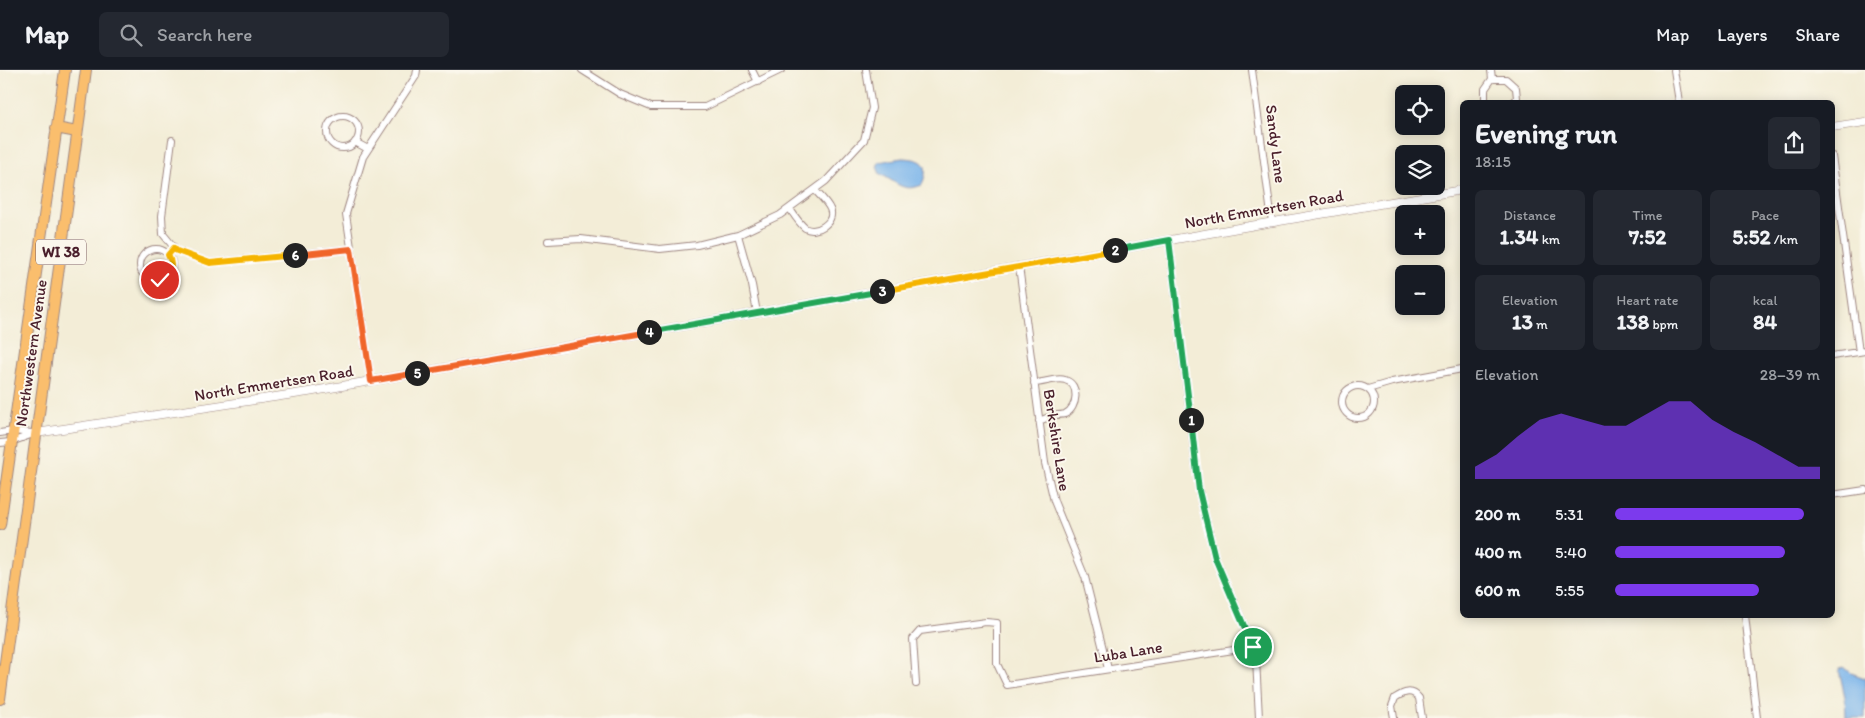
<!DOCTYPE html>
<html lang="en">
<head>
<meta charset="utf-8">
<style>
	body { margin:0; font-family:Itim,sans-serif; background:#242831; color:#f1f3f6; height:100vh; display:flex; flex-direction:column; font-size:19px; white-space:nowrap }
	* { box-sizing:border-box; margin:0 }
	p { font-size:16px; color:#9ea1a6 }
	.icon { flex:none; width:28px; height:28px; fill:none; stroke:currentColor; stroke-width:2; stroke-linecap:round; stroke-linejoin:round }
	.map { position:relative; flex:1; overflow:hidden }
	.side { position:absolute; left:1460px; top:30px; width:375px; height:518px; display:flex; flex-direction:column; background:#171b24; border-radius:8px; box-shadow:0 2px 12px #0003 }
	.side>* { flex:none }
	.tools { position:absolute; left:1395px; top:15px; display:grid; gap:10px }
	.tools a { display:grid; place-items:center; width:50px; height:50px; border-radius:8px; background:#171b24; box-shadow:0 2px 12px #0003; font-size:25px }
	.pin { position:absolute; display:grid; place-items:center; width:42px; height:42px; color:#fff; margin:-21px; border:2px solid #fff; border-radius:50%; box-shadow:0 1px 5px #0007 }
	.km { position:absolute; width:25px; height:25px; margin:-12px; border-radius:50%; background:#222; color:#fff; font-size:14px; line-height:25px; text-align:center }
	.round { display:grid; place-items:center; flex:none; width:52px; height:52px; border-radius:8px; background:#242831 }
	.overview { display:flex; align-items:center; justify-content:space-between; height:85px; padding:0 15px }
	h1 { font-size:28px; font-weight:700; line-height:38px }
	.stats { display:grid; grid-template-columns:repeat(3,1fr); gap:8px; height:85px; padding:5px 15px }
	.stats div { display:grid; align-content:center; border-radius:8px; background:#242831; text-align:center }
	.stats b { font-size:21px; font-weight:700 }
	.stats small { font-size:14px; font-weight:400 }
	.stats p { font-size:14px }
	.chart { height:140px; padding:10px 15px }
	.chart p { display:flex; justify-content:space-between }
	.chart svg { width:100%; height:90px; margin-top:5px; fill:#7c3aed; opacity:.7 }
	ul { padding:0 15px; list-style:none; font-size:16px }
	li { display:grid; grid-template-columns:80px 60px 1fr; align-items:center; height:38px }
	li i { height:12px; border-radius:6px; background:#7c3aed }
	header { display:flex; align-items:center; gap:30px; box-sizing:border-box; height:70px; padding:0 25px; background:#171b24; border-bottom:1px solid #363941 }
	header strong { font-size:24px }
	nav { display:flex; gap:28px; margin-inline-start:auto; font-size:18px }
	.search { width:350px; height:45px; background:#242831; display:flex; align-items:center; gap:12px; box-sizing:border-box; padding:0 18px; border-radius:8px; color:#9ea1a6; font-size:19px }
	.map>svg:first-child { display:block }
</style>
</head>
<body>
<header>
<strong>Map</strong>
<div class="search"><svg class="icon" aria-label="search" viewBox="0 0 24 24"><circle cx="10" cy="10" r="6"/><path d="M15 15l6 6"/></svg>Search here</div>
<nav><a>Map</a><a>Layers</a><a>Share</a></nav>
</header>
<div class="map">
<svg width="1865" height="648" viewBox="0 0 1865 648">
	<rect width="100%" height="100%" fill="#fbf7ec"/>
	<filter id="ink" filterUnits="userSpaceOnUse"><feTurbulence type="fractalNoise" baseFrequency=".02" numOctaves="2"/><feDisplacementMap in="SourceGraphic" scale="10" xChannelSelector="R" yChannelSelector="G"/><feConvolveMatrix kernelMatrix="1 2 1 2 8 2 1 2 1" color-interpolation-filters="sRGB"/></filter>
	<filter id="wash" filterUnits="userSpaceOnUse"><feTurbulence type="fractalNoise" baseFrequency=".0096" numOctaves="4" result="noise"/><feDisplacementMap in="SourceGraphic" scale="20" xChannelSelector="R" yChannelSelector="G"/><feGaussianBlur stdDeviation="1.12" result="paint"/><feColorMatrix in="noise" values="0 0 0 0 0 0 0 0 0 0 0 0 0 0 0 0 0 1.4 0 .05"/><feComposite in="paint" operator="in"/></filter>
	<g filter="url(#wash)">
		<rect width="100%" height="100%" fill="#f3edd7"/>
		<path fill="#78b3ea" stroke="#61698a" d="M902 88C924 89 930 93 922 115 902 123 897 112 880 104L877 97 879 92Z
			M1844 597 1851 603 1865 608V648H1846L1845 627 1839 600Z"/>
	</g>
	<g filter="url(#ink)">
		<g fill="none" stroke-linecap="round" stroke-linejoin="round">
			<g stroke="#9e8681" stroke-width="8">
				<path id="minor" d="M582 0 620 24 651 37H705L781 0
					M752 0 758 12
					M1252 0 1272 152
					M1674 0 1679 32
					M1492 9H1506L1516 18 1517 28 1514 32
					M1485 32V19L1492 9 1491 0
					M327 62a16 16 0 1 1 32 0a16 16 0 1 1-32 0Z
					M172 70 162 146 163 164 177 181 210 193 351 179
					M355 72 368 79
					M1832 86 1859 282
					M790 139C794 145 799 153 805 158 816 165 836 152 830 139 827 132 819 125 815 120
					M738 165 752 215 757 243
					M1169 170 1199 421 1215 488 1251 571 1256 589 1259 648
					M548 171 581 169 660 179 697 175 738 165 780 145 826 111 864 70 872 38 866 0
					M140 195a16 16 0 1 1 32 0a16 16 0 1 1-32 0Z
					M1019 196 1045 393 1054 431 1085 507 1108 599
					M1832 286 1865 281
					M371 311 346 144 363 87 416 6 417 0
					M1034 313C1044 313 1056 307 1065 310 1080 314 1078 338 1065 344 1062 345 1057 345 1054 345 1049 347 1044 349 1039 351
					M1342 332a16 16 0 1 1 32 0a16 16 0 1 1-32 0Z
					M1368 319 1392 312 1462 299
					M0 363 13 361 32 363
					M0 373 11 372 36 363
					M1832 425 1865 420
					M1745 545 1757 648
					M916 614 913 569 920 561 986 552 997 553V594L1007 615 1253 577
					M1394 648 1392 636 1395 628C1404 622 1412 619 1419 628L1422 648"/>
			</g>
			<g stroke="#9e8681" stroke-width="9">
				<path id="tertiary" d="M1832 57 1865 52
					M36 363 308 322 1244 157 1462 120"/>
			</g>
			<g stroke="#9e8681" stroke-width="12">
				<path id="primary" d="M56 58 77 62
					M0 455 65 0
					M0 629 86 0"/>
			</g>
			<use href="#minor" stroke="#fff" stroke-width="6"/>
			<use href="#tertiary" stroke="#fff" stroke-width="8"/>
			<use href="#primary" stroke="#fabe6d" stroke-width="10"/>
		</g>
	</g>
	<g fill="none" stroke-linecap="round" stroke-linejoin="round" filter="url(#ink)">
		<g stroke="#fff" stroke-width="10">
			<path id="split-1" d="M1191 350 1199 421 1215 488 1253 577"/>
		</g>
		<g stroke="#fff" stroke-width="10">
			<path id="split-2" d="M1115 180 1169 170 1191 350"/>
		</g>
		<g stroke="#fff" stroke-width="10">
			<path id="split-3" d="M882 221 1115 180"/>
		</g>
		<g stroke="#fff" stroke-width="10">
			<path id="split-4" d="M649 262 882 221"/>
		</g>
		<g stroke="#fff" stroke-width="10">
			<path id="split-5" d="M417 303 649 262"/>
		</g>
		<g stroke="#fff" stroke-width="10">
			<path id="split-6" d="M295 185 351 179 371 311 417 303"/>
		</g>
		<g stroke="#fff" stroke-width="10">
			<path id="split-7" d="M160 210C171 205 174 195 168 185L174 178 177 181 210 193 295 185"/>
		</g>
		<use href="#split-1" stroke="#22a559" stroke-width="6"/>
		<use href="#split-2" stroke="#22a559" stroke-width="6"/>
		<use href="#split-3" stroke="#f5b400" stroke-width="6"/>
		<use href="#split-4" stroke="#22a559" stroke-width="6"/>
		<use href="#split-5" stroke="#f0652b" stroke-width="6"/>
		<use href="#split-6" stroke="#f0652b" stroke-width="6"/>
		<use href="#split-7" stroke="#f5b400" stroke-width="6"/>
	</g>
	<g text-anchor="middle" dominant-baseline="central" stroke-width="4" stroke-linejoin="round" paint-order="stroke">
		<rect fill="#fbf7ec" stroke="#7f6065" stroke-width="1" x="36" y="169.5" width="50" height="25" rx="4"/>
		<g font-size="15" font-weight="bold" fill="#4a1f2b">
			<text x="61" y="182">WI 38</text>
		</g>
		<g font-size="16" fill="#4a1f2b" stroke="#fbf7ec">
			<text transform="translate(1276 74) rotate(83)">Sandy Lane</text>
			<text transform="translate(1264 139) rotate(-10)">North Emmertsen Road</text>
			<text transform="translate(31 283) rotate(-82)">Northwestern Avenue</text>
			<text transform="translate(274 313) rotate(-9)">North Emmertsen Road</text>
			<text transform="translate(1057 370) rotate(81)">Berkshire Lane</text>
			<text transform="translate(1128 582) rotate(-9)">Luba Lane</text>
		</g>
	</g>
</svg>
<div class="tools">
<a><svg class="icon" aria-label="locate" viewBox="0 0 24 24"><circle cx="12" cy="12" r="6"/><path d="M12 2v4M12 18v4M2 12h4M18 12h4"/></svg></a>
<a><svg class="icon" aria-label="layers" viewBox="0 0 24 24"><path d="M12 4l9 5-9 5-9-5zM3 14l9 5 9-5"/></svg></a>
<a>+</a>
<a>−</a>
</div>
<div class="pin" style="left:1253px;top:577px;background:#1e9e55"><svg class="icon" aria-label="arrive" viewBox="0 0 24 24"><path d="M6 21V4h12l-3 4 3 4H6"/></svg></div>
<div class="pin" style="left:160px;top:210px;background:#d93025"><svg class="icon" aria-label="check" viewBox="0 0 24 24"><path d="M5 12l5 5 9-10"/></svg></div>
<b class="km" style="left:1191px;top:350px">1</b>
<b class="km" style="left:1115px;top:180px">2</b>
<b class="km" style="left:882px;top:221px">3</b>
<b class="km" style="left:649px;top:262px">4</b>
<b class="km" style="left:417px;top:303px">5</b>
<b class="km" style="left:295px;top:185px">6</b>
<section class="side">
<div class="overview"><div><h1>Evening run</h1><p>18:15</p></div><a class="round"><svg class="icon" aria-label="share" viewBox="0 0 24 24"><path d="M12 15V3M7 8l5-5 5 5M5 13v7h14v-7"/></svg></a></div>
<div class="stats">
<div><p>Distance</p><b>1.34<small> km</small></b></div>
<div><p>Time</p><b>7:52</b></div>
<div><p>Pace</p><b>5:52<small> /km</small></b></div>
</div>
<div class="stats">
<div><p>Elevation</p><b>13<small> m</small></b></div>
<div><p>Heart rate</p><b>138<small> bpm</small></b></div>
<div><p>kcal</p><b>84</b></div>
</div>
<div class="chart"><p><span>Elevation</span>28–39 m</p>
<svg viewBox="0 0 160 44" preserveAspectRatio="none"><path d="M0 44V38L10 32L20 23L30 15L40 12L50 15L60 18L70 18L80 12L90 6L100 6L110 15L120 21L130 26L140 32L150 38L160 38V44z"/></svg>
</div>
<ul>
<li><b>200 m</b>5:31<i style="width:92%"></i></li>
<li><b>400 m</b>5:40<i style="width:83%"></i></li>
<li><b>600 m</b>5:55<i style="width:70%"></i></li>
</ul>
</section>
</div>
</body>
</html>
